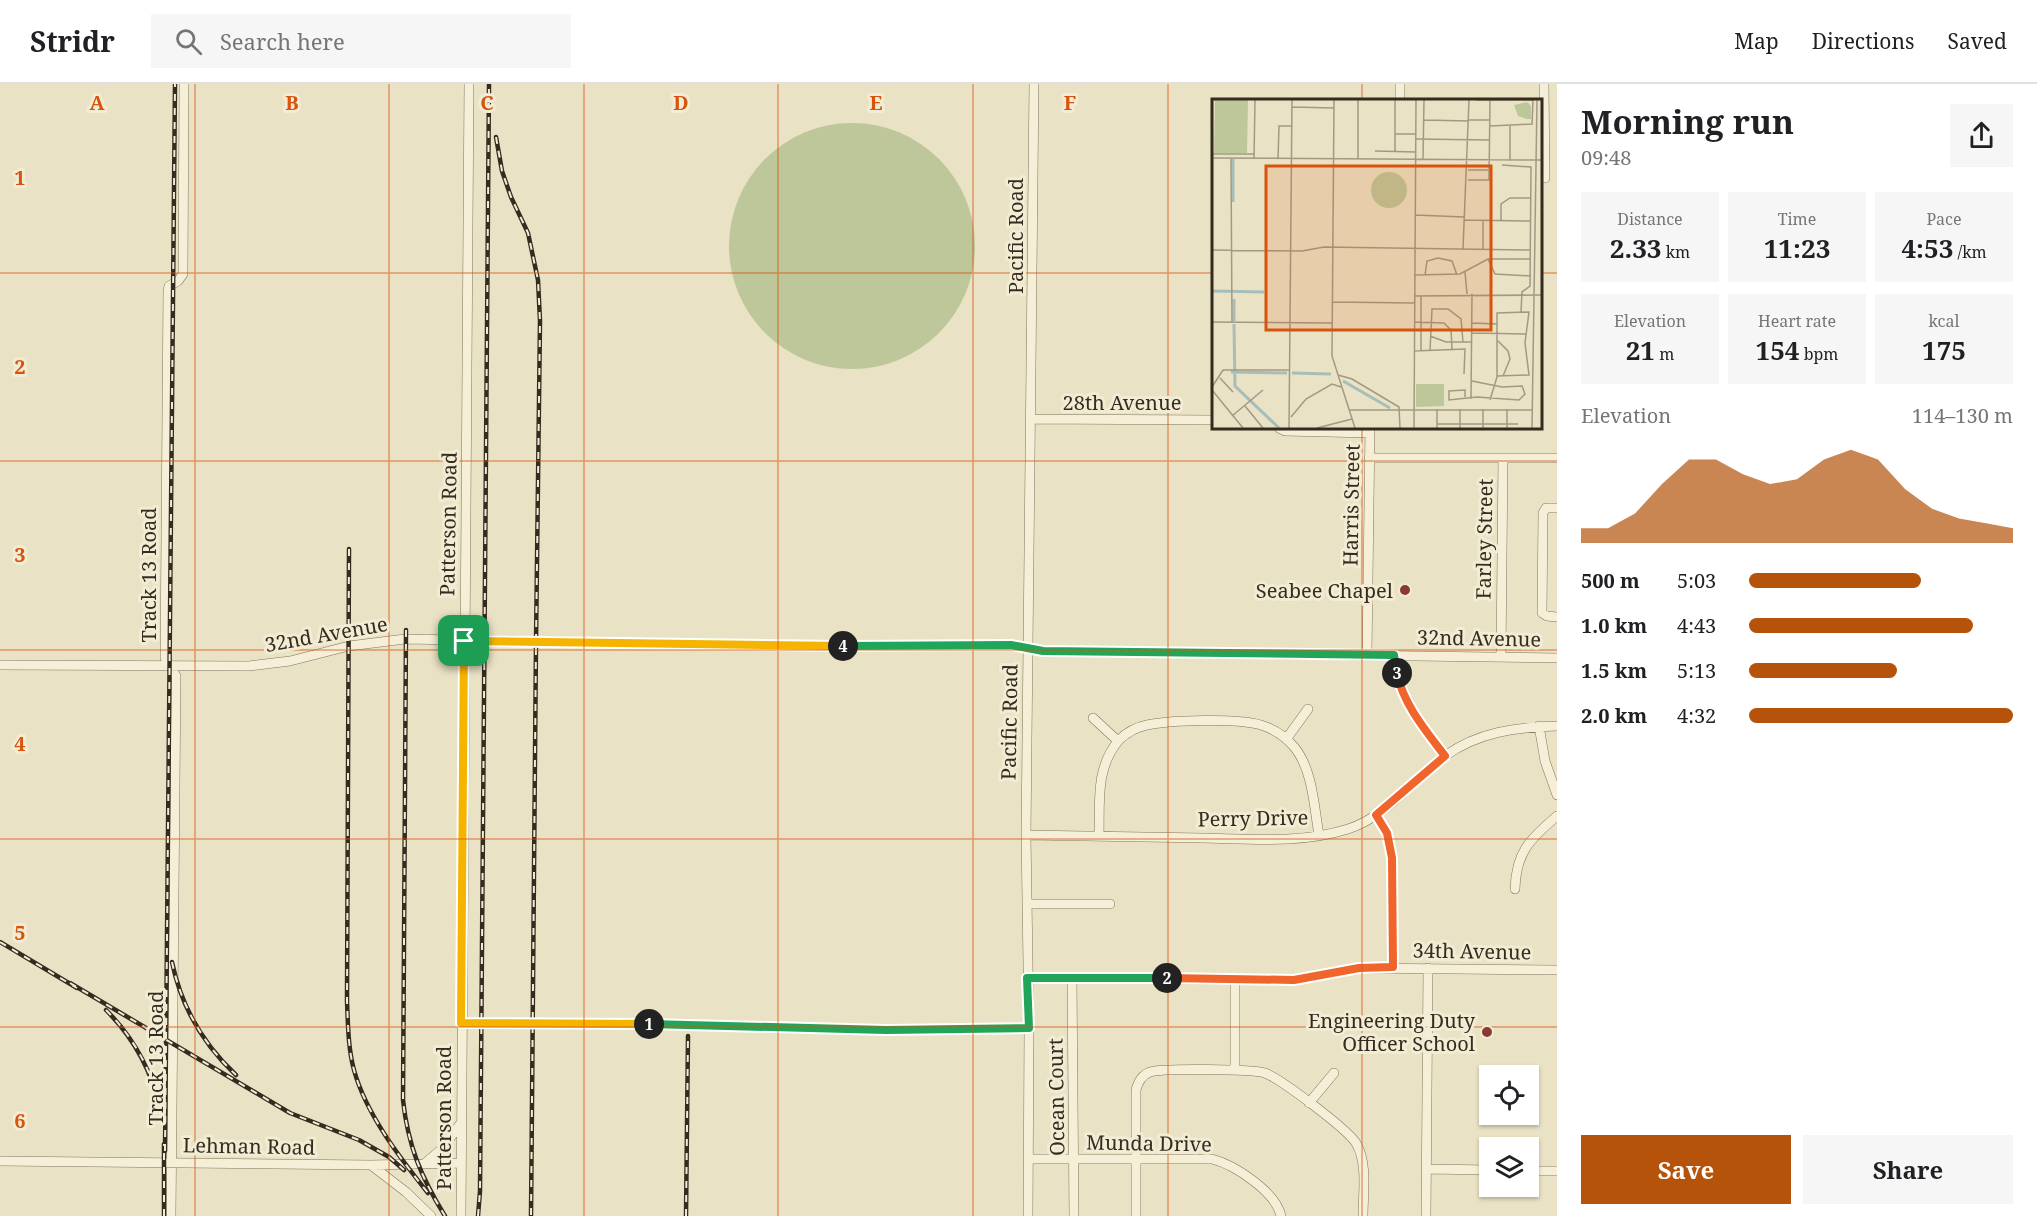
<!DOCTYPE html>
<html lang="en">
<head>
<meta charset="utf-8">
<style>
	body { margin:0; font-family:"Noto Serif",serif; background:#f6f6f6; color:#202124; height:100vh; display:flex; flex-direction:column; font-size:22px; white-space:nowrap }
	* { box-sizing:border-box; margin:0 }
	p { font-size:20px; color:#757577 }
	.icon { flex:none; width:33px; height:33px; fill:none; stroke:currentColor; stroke-width:2; stroke-linecap:round; stroke-linejoin:round }
	.map { position:relative; flex:1; overflow:hidden }
	.sheet { display:flex; flex-direction:column; background:#fff; width:480px }
	.sheet>* { flex:none }
	.fabs { position:absolute; left:1479px; top:981px; display:grid; gap:12px }
	.fabs a { display:grid; place-items:center; width:60px; height:60px; border-radius:0px; background:#fff; box-shadow:0 2px 4px #0004; font-size:30px }
	.pin { position:absolute; display:grid; place-items:center; width:51px; height:51px; color:#fff; margin:-26px; border-radius:12px; box-shadow:0 3px 9px #0006 }
	.km { position:absolute; width:30px; height:30px; margin:-15px; border-radius:50%; background:#222; color:#fff; font-size:16px; line-height:30px; text-align:center }
	.round { display:grid; place-items:center; flex:none; width:63px; height:63px; border-radius:0px; background:#f6f6f6 }
	.head { display:flex; align-items:center; justify-content:space-between; height:102px; padding:0 24px }
	h1 { font-size:33px; font-weight:700; line-height:45px }
	.metrics { display:grid; grid-template-columns:repeat(3,1fr); gap:9px; height:102px; padding:6px 24px }
	.metrics div { display:grid; align-content:center; border-radius:0px; background:#f6f6f6; text-align:center }
	.metrics b { font-size:26px; font-weight:700 }
	.metrics small { font-size:16px; font-weight:400 }
	.metrics p { font-size:16px }
	.chart { height:168px; padding:12px 24px }
	.chart p { display:flex; justify-content:space-between }
	.chart svg { width:100%; height:108px; margin-top:6px; fill:#b45309; opacity:.7 }
	.button { display:flex; gap:12px; margin-top:auto; padding:12px 24px }
	.button a { flex:1; height:69px; border-radius:0px; background:#b45309; color:#fff; font-size:24px; font-weight:700; line-height:69px; text-align:center }
	.button a+a { background:#f6f6f6; color:#202124 }
	ul { padding:0 24px; list-style:none; font-size:20px }
	li { display:grid; grid-template-columns:96px 72px 1fr; align-items:center; height:45px }
	li i { height:15px; border-radius:8px; background:#b45309 }
	header { display:flex; align-items:center; gap:36px; box-sizing:border-box; height:84px; padding:0 30px; background:#fff; border-bottom:2px solid #e0e0e0 }
	header strong { font-size:28px }
	nav { display:flex; gap:33px; margin-inline-start:auto; font-size:21px }
	.search { width:420px; height:54px; background:#f6f6f6; display:flex; align-items:center; gap:15px; box-sizing:border-box; padding:0 21px; border-radius:0px; color:#757577; font-size:22px }
	main { display:flex; flex:1; min-height:0 }
	.map>svg:first-child { display:block }
</style>
</head>
<body>
<header>
<strong>Stridr</strong>
<div class="search"><svg class="icon" aria-label="search" viewBox="0 0 24 24"><circle cx="10" cy="10" r="6"/><path d="M15 15l6 6"/></svg>Search here</div>
<nav><a>Map</a><a>Directions</a><a>Saved</a></nav>
</header>
<main>
<div class="map">
<svg width="1557" height="1132" viewBox="0 0 1557 1132">
	<rect width="100%" height="100%" fill="#eae2c5"/>
	<path fill="#bec79a" d="M729 162a123 123 0 1 1 246 0a123 123 0 1 1-246 0Z"/>
	<g fill="none" stroke-linecap="round" stroke-linejoin="round">
		<g stroke="#83745d" stroke-width="10">
			<path id="minor" d="M1400 16V0
				M1540 94H1545L1544 0
				M1031 335 1214 336
				M1279 344 1285 347 1370 349
				M1369 374H1557
				M1557 424H1546L1543 429 1542 529 1547 532 1557 533
				M1367 571 1370 344
				M1394 571C1397 610 1422 642 1445 672
				M1501 572 1503 374
				M0 581 249 582 290 577 349 562 405 555 793 562 1011 561 1043 567 1557 574
				M1093 634 1118 657
				M1539 642 1545 677 1557 711
				M1287 654 1308 625
				M1376 731 1387 749 1392 774 1393 883
				M1026 751C1085 752 1144 753 1203 754 1251 755 1301 760 1348 745 1388 732 1412 696 1445 672 1478 648 1517 643 1557 642
				M1099 752C1100 719 1095 684 1119 656 1126 649 1137 643 1147 641 1171 636 1238 634 1261 641 1274 645 1286 653 1295 664 1313 687 1314 723 1319 751
				M1515 805C1516 768 1530 755 1557 732
				M1027 820H1110
				M1027 894 1294 896 1359 884 1557 886
				M1072 894 1074 1132
				M1235 895V986
				M461 939 646 940 886 946 1029 944
				M1309 1019 1334 989
				M1028 1075H1212C1235 1081 1276 1108 1281 1132
				M0 1077 371 1081 461 1079
				M424 1080 442 1065 461 1039
				M371 1081 406 1108 431 1132
				M1426 1085 1490 1086
				M1528 1087H1557
				M171 1132 176 592 165 574 168 207 169 202 178 197 183 190 184 0
				M461 1132 469 0
				M1028 1132 1029 944 1026 751 1034 0
				M1136 1132V1006C1138 998 1142 991 1150 988 1161 984 1253 985 1265 989 1281 995 1347 1045 1356 1059 1368 1079 1363 1110 1363 1132
				M1426 1132 1428 884"/>
		</g>
		<use href="#minor" stroke="#f5efd8" stroke-width="9"/>
		<g stroke="#352b1f" stroke-width="4.5">
			<path id="rail" d="M496 53 502 87 511 113 528 149 538 196 540 237 536 558 531 1132
				M349 465 347 917C348 940 348 964 354 986 366 1030 400 1074 428 1109
				M406 546 403 1016C408 1062 421 1093 445 1132
				M0 858 77 904
				M172 878C181 922 204 961 236 991
				M70 899 290 1029 359 1056 389 1073 404 1086
				M106 926C134 954 151 985 160 1024
				M165 1067 175 0
				M164 1132V1060
				M478 1132 480 1107 489 0
				M686 1132 688 952"/>
		</g>
		<use href="#rail" stroke="#f2ecd4" stroke-width="2" stroke-dasharray="7" stroke-linecap="butt"/>
	</g>
	<g fill="none" stroke-linecap="round" stroke-linejoin="round">
		<g stroke="#fff" stroke-width="12">
			<path id="split-1" d="M464 557 461 939 649 940"/>
		</g>
		<g stroke="#fff" stroke-width="12">
			<path id="split-2" d="M649 940 886 946 1029 944 1027 894H1167"/>
		</g>
		<g stroke="#fff" stroke-width="12">
			<path id="split-3" d="M1167 894 1294 896 1359 884 1393 883 1392 774 1387 749 1376 731 1445 672C1426 647 1403 620 1397 589"/>
		</g>
		<g stroke="#fff" stroke-width="12">
			<path id="split-4" d="M843 562 1011 561 1043 567 1394 571 1397 589"/>
		</g>
		<g stroke="#fff" stroke-width="12">
			<path id="split-5" d="M464 557 843 562"/>
		</g>
		<use href="#split-1" stroke="#f5b400" stroke-width="8"/>
		<use href="#split-2" stroke="#22a559" stroke-width="8"/>
		<use href="#split-3" stroke="#f0652b" stroke-width="8"/>
		<use href="#split-4" stroke="#22a559" stroke-width="8"/>
		<use href="#split-5" stroke="#f5b400" stroke-width="8"/>
	</g>
	<path fill="none" stroke="#d6540e" stroke-width="1.5" stroke-opacity="0.55" d="M195 0V1132M389 0V1132M584 0V1132M778 0V1132M973 0V1132M1168 0V1132M1362 0V16M0 189H1214M1540 189H1557M1362 344V1132M0 377H1557M0 566H1557M0 755H1557M0 943H1557"/>
	<g fill="#8c3933" stroke="#f2ecd4" stroke-width="2">
		<circle cx="1405" cy="506" r="6"/>
		<circle cx="1487" cy="948" r="6"/>
	</g>
	<g text-anchor="middle" dominant-baseline="central" stroke-width="6" stroke-linejoin="round" paint-order="stroke">
		<g font-size="20" fill="#352b1f" stroke="#f2ecd4">
			<text transform="translate(1015 152) rotate(-90)">Pacific Road</text>
			<text x="1122" y="318">28th Avenue</text>
			<text transform="translate(1351 421) rotate(-89)">Harris Street</text>
			<text transform="translate(448 440) rotate(-89)">Patterson Road</text>
			<text transform="translate(1484 455) rotate(-89)">Farley Street</text>
			<text transform="translate(148 491) rotate(-90)">Track 13 Road</text>
			<text transform="translate(326 550) rotate(-10)">32nd Avenue</text>
			<text transform="translate(1479 554) rotate(1)">32nd Avenue</text>
			<text transform="translate(1009 638) rotate(-89)">Pacific Road</text>
			<text transform="translate(1253 734) rotate(-1)">Perry Drive</text>
			<text transform="translate(1472 867) rotate(1)">34th Avenue</text>
			<text transform="translate(155 974) rotate(-90)">Track 13 Road</text>
			<text transform="translate(1056 1013) rotate(-91)">Ocean Court</text>
			<text transform="translate(443 1034) rotate(-90)">Patterson Road</text>
			<text transform="translate(1149 1059) rotate(1)">Munda Drive</text>
			<text transform="translate(249 1062) rotate(1)">Lehman Road</text>
		</g>
		<g font-size="20" fill="#352b1f" stroke="#f2ecd4" text-anchor="end">
			<text x="1393" y="506">Seabee Chapel</text>
			<text x="1475" y="936">Engineering Duty<tspan x="1475" dy="23">Officer School</tspan></text>
		</g>
	</g>
	<g transform="translate(1212 15)">
		<rect width="330" height="330" fill="#eae2c5"/>
		<path d="M3 1H36L35 54H2ZM315 3 319 7V20H315L306 17 302 6ZM159 91a18 18 0 1 1 36 0a18 18 0 1 1-36 0ZM204 285H232V307L204 308Z" fill="#bec79a"/>
		<path fill="none" stroke="#a6beb9" stroke-width="3" d="M21 103V60M0 192 52 193M22 200V222M22 225 23 287 67 329M19 273 75 274M80 274 119 275M131 282 178 309"/>
		<path fill="none" stroke="#a29983" stroke-width="1.5" d="M122 1 120 257 143 329M264 1H321M80 8 122 9M212 21 257 22M257 21H278M278 27 320 25 321 1M183 35H203M203 40 277 41M163 52 203 53M183 53V1M0 55H42M0 59 330 61M19 59 20 223M42 60 43 1M66 60 67 27H80M146 60V1M211 61 212 1M298 62V27M290 66 319 68 318 187 310 193 309 213M256 71H277M256 81H277L278 1M203 116 252 118M252 121 319 122M289 122V105L298 99H319M251 150 257 1M271 150V121M0 151 90 152 112 148 319 151M276 160 283 175 319 177M253 173 255 195M202 176 248 175 276 160H319M213 176 215 162 226 159 240 162 245 176M202 197 330 196M209 197V252M120 203 202 204M0 223 120 224M202 223 232 224 239 231 240 250M260 224 285 225M260 234 314 235M218 237 234 243H260M286 242 296 252 298 260 291 277M202 252 253 250 252 275M218 252 220 210H236L249 220 251 243M11 271H78M126 276 140 280 187 308 188 329M8 279 21 293M0 288 11 271M0 291 31 329M253 298V291L237 292V301L265 298 307 301 313 295 310 287 290 288 260 282M259 300 260 195M278 301 285 278V214L317 213 313 244 317 276 285 277M33 307 51 329M225 310V329M295 310V329M137 311H320M20 317 51 291M79 318 94 300 120 285 129 288M225 325H306M77 329 80 1M105 329 140 320M202 329 204 1M248 329V310M271 329V310M320 329 325 1"/>
		<path fill="#d6540e" fill-opacity="0.15" stroke="#d6540e" stroke-width="3" d="M54 67H279V231H54Z"/>
		<rect width="330" height="330" fill="none" stroke="#352b1f" stroke-width="3"/>
	</g>
	<g font-size="20" text-anchor="middle" font-weight="bold" fill="#d6540e" stroke="#f2ecd4" stroke-width="6" stroke-linejoin="round" paint-order="stroke">
		<text x="97" y="26">A</text>
		<text x="292" y="26">B</text>
		<text x="487" y="26">C</text>
		<text x="681" y="26">D</text>
		<text x="876" y="26">E</text>
		<text x="1070" y="26">F</text>
		<text x="20" y="101">1</text>
		<text x="20" y="290">2</text>
		<text x="20" y="478">3</text>
		<text x="20" y="667">4</text>
		<text x="20" y="856">5</text>
		<text x="20" y="1044">6</text>
	</g>
</svg>
<div class="fabs">
<a><svg class="icon" aria-label="locate" viewBox="0 0 24 24"><circle cx="12" cy="12" r="6"/><path d="M12 2v4M12 18v4M2 12h4M18 12h4"/></svg></a>
<a><svg class="icon" aria-label="layers" viewBox="0 0 24 24"><path d="M12 4l9 5-9 5-9-5zM3 14l9 5 9-5"/></svg></a>
</div>
<div class="pin" style="left:464px;top:557px;background:#1e9e55"><svg class="icon" aria-label="arrive" viewBox="0 0 24 24"><path d="M6 21V4h12l-3 4 3 4H6"/></svg></div>
<b class="km" style="left:649px;top:940px">1</b>
<b class="km" style="left:1167px;top:894px">2</b>
<b class="km" style="left:1397px;top:589px">3</b>
<b class="km" style="left:843px;top:562px">4</b>
</div>
<section class="sheet">
<div class="head"><div><h1>Morning run</h1><p>09:48</p></div><a class="round"><svg class="icon" aria-label="share" viewBox="0 0 24 24"><path d="M12 15V3M7 8l5-5 5 5M5 13v7h14v-7"/></svg></a></div>
<div class="metrics">
<div><p>Distance</p><b>2.33<small> km</small></b></div>
<div><p>Time</p><b>11:23</b></div>
<div><p>Pace</p><b>4:53<small> /km</small></b></div>
</div>
<div class="metrics">
<div><p>Elevation</p><b>21<small> m</small></b></div>
<div><p>Heart rate</p><b>154<small> bpm</small></b></div>
<div><p>kcal</p><b>175</b></div>
</div>
<div class="chart"><p><span>Elevation</span>114–130 m</p>
<svg viewBox="0 0 160 44" preserveAspectRatio="none"><path d="M0 44V38L10 38L20 32L30 20L40 10L50 10L60 16L70 20L80 18L90 10L100 6L110 10L120 22L130 30L140 34L150 36L160 38V44z"/></svg>
</div>
<ul>
<li><b>500 m</b>5:03<i style="width:65%"></i></li>
<li><b>1.0 km</b>4:43<i style="width:85%"></i></li>
<li><b>1.5 km</b>5:13<i style="width:56%"></i></li>
<li><b>2.0 km</b>4:32<i style="width:100%"></i></li>
</ul>
<div class="button"><a>Save</a><a>Share</a></div>
</section>
</main>
</body>
</html>
